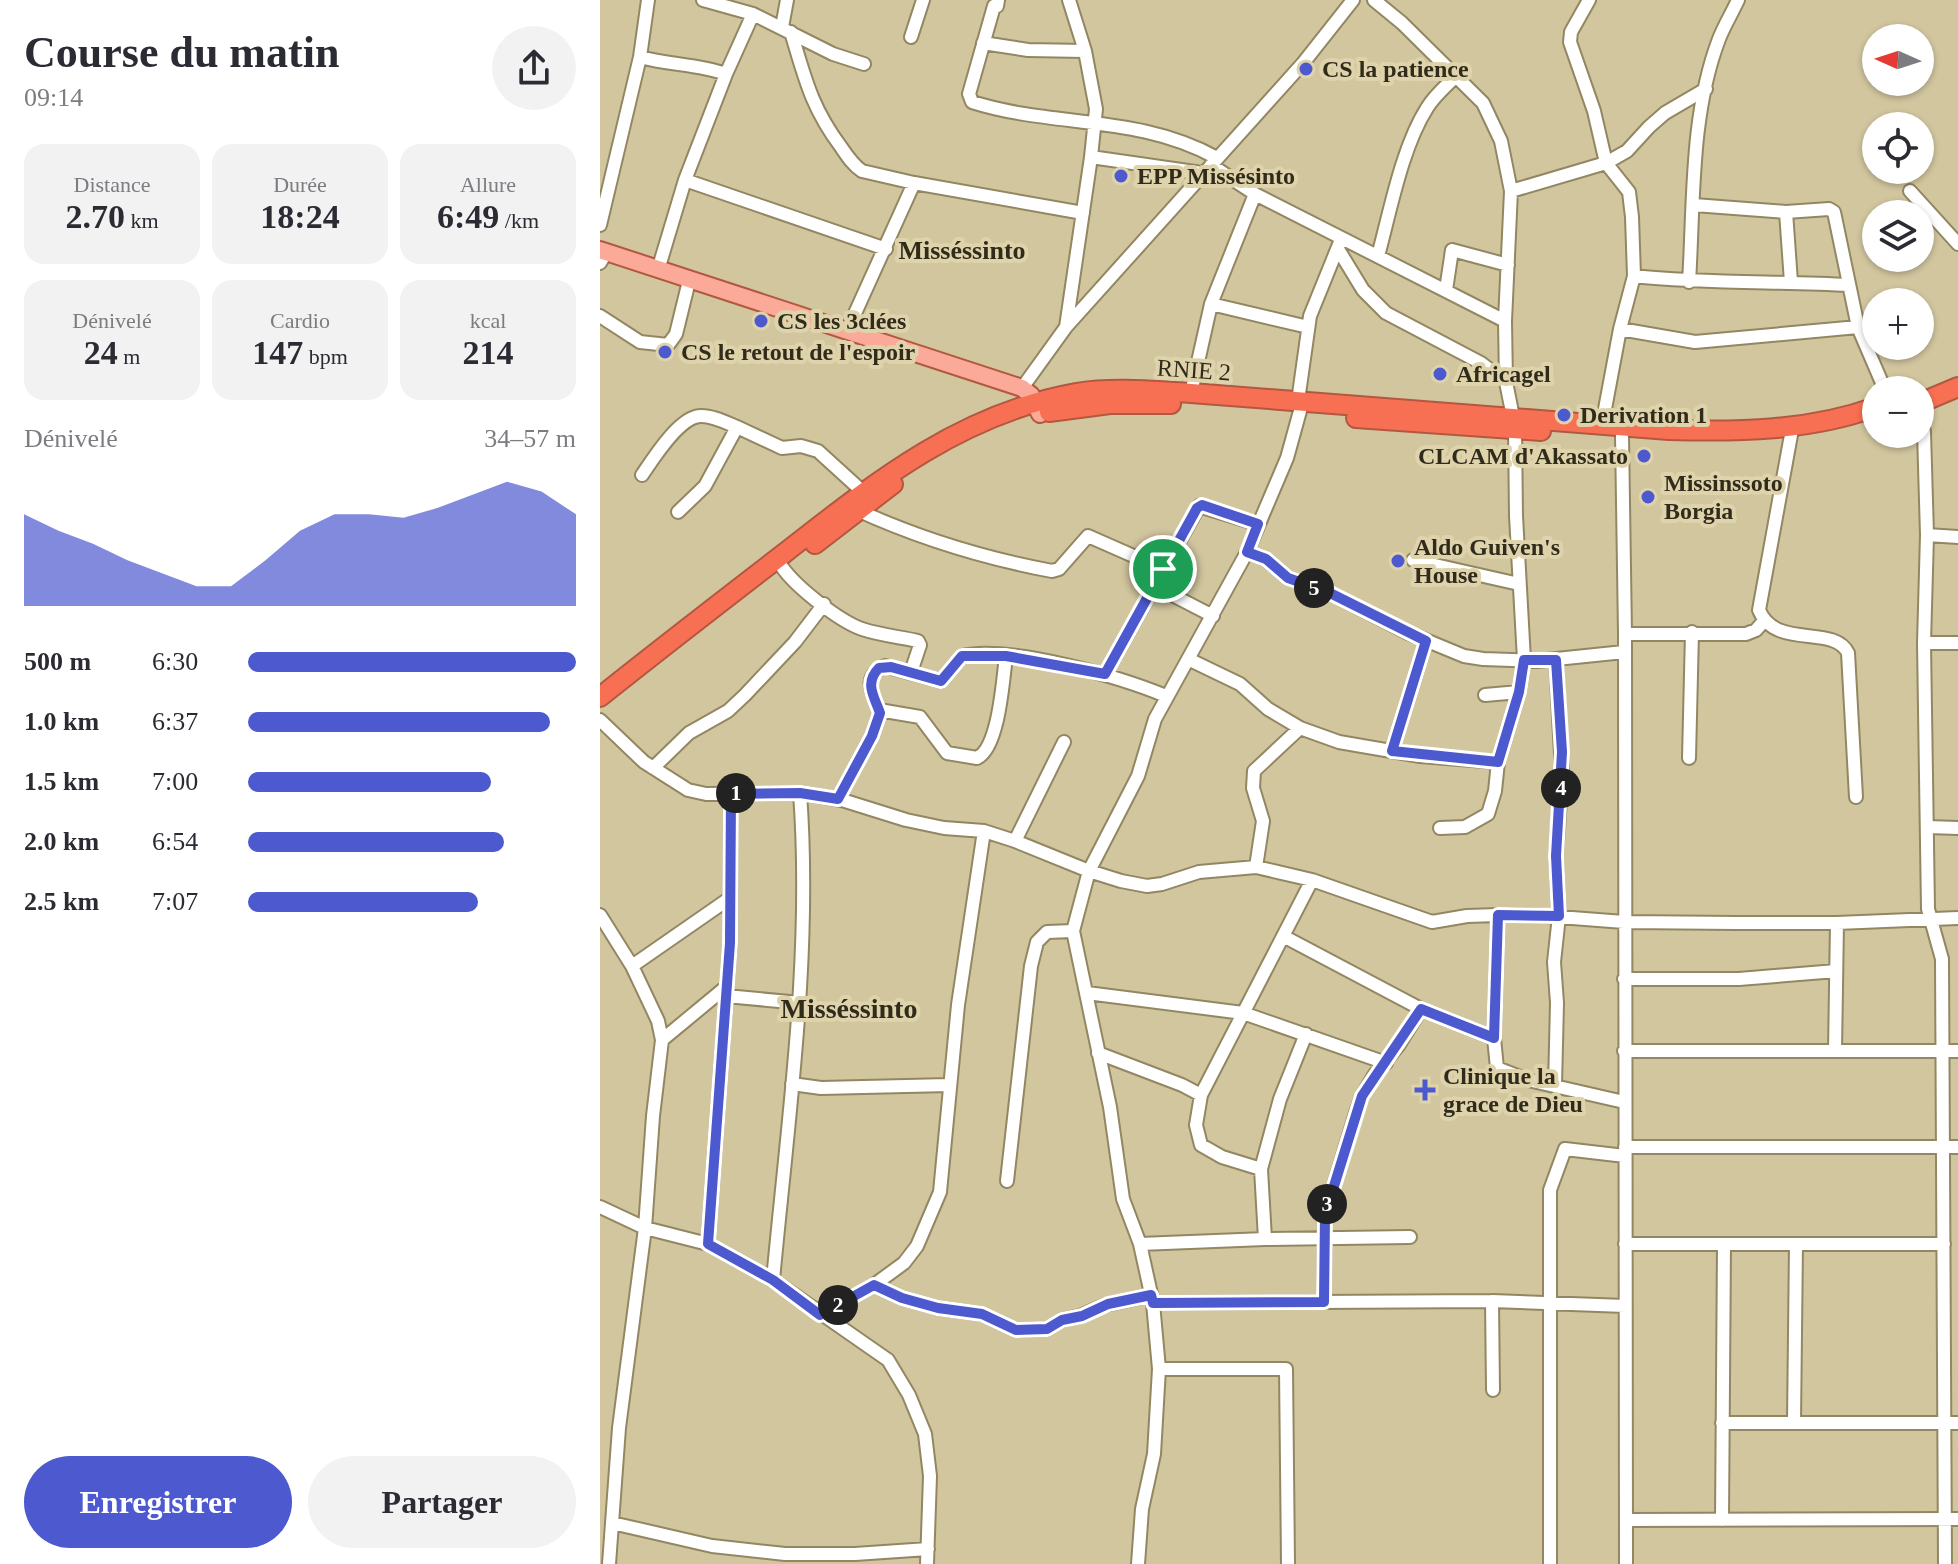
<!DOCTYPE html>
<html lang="fr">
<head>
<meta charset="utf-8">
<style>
	body { margin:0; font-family:"Times New Roman",serif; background:#f2f2f3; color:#2b2b33; height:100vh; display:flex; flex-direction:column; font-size:30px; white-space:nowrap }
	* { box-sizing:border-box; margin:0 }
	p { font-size:26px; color:#7c7c81 }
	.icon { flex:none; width:44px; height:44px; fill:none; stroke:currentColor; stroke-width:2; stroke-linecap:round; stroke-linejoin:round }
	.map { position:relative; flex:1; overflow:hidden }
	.drawer { display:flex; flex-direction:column; background:#fff; width:600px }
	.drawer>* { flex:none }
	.needle { width:52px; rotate:273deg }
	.tools { position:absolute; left:1262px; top:24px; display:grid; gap:16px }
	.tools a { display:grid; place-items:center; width:72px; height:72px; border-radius:50%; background:#fff; box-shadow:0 2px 6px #0004; font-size:40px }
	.pin { position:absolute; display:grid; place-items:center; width:68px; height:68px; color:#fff; margin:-34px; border:4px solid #fff; border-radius:50%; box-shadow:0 2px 8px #0007 }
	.km { position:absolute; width:40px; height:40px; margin:-20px; border-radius:50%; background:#222; color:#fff; font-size:22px; line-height:40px; text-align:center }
	.round { display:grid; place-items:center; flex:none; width:84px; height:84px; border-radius:42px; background:#f2f2f3 }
	.head { display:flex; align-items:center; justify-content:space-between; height:136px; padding:0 24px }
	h1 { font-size:44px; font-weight:800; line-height:60px }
	.stats { display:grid; grid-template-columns:repeat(3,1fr); gap:12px; height:136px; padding:8px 24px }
	.stats div { display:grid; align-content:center; border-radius:20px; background:#f2f2f3; text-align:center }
	.stats b { font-size:34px; font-weight:800 }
	.stats small { font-size:22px; font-weight:400 }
	.stats p { font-size:22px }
	.chart { height:224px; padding:16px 24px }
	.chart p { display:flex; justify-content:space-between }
	.chart svg { width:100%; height:144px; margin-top:8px; fill:#4c59cf; opacity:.7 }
	.action { display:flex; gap:16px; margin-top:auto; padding:16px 24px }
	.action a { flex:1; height:92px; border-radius:48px; background:#4c59cf; color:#fff; font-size:32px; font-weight:800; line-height:92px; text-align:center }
	.action a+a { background:#f2f2f3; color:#2b2b33 }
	ul { padding:0 24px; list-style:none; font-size:26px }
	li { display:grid; grid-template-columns:128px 96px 1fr; align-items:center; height:60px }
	li i { height:20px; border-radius:10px; background:#4c59cf }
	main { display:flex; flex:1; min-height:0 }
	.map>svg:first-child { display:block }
</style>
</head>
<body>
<main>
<section class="drawer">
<div class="head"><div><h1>Course du matin</h1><p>09:14</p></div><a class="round"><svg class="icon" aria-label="share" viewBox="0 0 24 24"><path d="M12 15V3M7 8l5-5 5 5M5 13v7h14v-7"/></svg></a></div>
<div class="stats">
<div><p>Distance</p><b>2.70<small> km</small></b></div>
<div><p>Durée</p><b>18:24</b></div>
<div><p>Allure</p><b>6:49<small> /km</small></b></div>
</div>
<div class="stats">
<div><p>Dénivelé</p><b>24<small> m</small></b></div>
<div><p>Cardio</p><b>147<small> bpm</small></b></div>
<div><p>kcal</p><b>214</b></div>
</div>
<div class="chart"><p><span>Dénivelé</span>34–57 m</p>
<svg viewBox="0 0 160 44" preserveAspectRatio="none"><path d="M0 44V16L10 21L20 25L30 30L40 34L50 38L60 38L70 30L80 21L90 16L100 16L110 17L120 14L130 10L140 6L150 9L160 16V44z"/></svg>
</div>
<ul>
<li><b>500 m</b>6:30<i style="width:100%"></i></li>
<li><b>1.0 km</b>6:37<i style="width:92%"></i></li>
<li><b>1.5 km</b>7:00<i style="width:74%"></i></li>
<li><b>2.0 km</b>6:54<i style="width:78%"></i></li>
<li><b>2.5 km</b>7:07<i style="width:70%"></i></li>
</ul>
<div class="action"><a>Enregistrer</a><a>Partager</a></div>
</section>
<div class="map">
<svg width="1358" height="1564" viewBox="0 0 1358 1564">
	<rect width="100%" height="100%" fill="#d2c69f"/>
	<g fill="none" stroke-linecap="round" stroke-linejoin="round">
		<g stroke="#928762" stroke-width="16">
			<path id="minor" d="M103 0 153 14 233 54 264 64
				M398 0 397 6H394L369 94 372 102C454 128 538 114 617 158
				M774 0 802 23 883 103 901 141 911 191 905 321 906 382 913 417
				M989 0 971 32 970 42 994 111 1006 163 1029 192 1032 217 1034 276 1020 329 1002 425
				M182 27 187 0
				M191 32C205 78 211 107 241 147 247 156 253 165 262 171L314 183
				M311 37 323 0
				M383 43 428 50 485 51
				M40 57C69 65 98 64 126 74
				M491 157 602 173
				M85 180 126 74 153 14
				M911 191 1006 163 1027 151 1049 127 1065 113 1106 89
				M1310 191 1358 244
				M655 194 905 321
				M1094 205 1186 212 1229 209 1234 212 1258 327 1285 390
				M1186 212 1191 282
				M0 225 40 57 48 0
				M738 249 763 290 786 313 881 363 906 382
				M778 256C790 212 802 147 827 108 834 96 846 86 856 76
				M0 263 6 253
				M58 270 85 180 286 249
				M1034 276C1106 284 1177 281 1249 285
				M1089 282C1094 203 1090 115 1119 39 1124 26 1132 13 1138 0
				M846 290 852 250 908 265
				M611 304 708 327
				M0 316 40 342 68 345 76 334 89 281
				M466 327 704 62 753 0
				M1020 329 1095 342 1258 327
				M247 331 314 183 483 213
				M422 388 466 327 491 157 496 109 485 51 469 0
				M591 393 611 304 655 194 611 165
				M698 401 710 316 740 242
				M1320 409 1324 432 1327 535 1324 643 1328 909 1342 959 1345 1564
				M137 427 182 448 201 446 218 451 263 492
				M1191 435 1159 610C1175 650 1234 624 1248 653L1256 797
				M1022 436 1025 634 1026 1564
				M42 475C53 459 79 417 100 416 111 415 127 423 137 427L105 486 78 512
				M255 509C318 538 383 558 452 571L459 569 488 536 563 569
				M1327 535 1358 537
				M647 552 666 559 688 578 728 592 806 632 864 656 883 659 937 661 1024 652
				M813 560 919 584
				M182 567C196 587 239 621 262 629 280 635 300 637 318 641L320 645 311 672
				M553 585 613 616
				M1025 634H1146L1156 630 1164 621
				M1324 643H1358
				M588 659 640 684 668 709 700 728 739 742 820 756 898 762
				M505 674 599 506 658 524
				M885 695 919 692
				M279 710 320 717 347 753 377 758C399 748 403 679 406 656
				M0 720 44 762 88 790 106 794 200 793 242 800 306 820 344 828 384 831 415 841 489 871 521 881 547 886 562 884 599 872 656 867 712 880 832 922 867 916 898 915 946 916 1024 922 1137 923H1237L1358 918
				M792 751 826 641
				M1089 758 1092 632
				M53 768 89 733 128 711 145 695 195 642 224 604
				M238 799 272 736 280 713C274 695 260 677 285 666L341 681 362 656C410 645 520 677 566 696
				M1328 827 1358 828
				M840 828 865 827 888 814 895 791 898 762 919 692 924 660 916 516 915 430
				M415 841 464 742
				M656 867 663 821 653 788 654 771 700 728
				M0 915 32 966 58 1021 62 1040 53 1116 45 1228 19 1428 9 1564
				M898 915 894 1038 897 1068 928 1080 1024 1102
				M683 936 821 1009 798 1046 775 1074 762 1096 756 1113 725 1215 724 1302
				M32 966 130 898
				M1024 979H1139L1236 971
				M487 993 643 1013 786 1063
				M126 996 200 1003
				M821 1009 894 1038
				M62 1040 126 987
				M1024 1051H1358
				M1235 1051 1237 923
				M498 1053 582 1085 601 1095 596 1125 601 1145 622 1157 661 1169 665 1239 810 1237
				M192 1084 221 1088 349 1085
				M955 1086 957 1003 954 962 959 916 956 856 962 773 956 660
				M601 1095 712 880
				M1025 1147H1358
				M661 1169 680 1099 706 1034
				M407 1181 431 966 437 942 447 932 473 931
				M0 1207 45 1228 108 1244 173 1280 288 1360 309 1395 325 1434 330 1476 327 1564
				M108 1244 130 943 131 794
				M540 1244 665 1239
				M1025 1244H1344
				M173 1280C188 1118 212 956 200 793
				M274 1285 302 1298 338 1308 382 1314 416 1330 447 1329 462 1320 480 1316 505 1305 551 1295
				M892 1301 893 1390
				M553 1303 892 1301 1025 1306
				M220 1315 274 1285 304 1263 317 1246 340 1192 358 1005 384 831
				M559 1369H686L688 1564
				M1122 1423H1358
				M1194 1423 1196 1244
				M1026 1520 1358 1519
				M1122 1520 1124 1244
				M12 1523 112 1546 185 1554H255L328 1549
				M538 1564 542 1509 554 1454 559 1369 553 1303 540 1244 523 1199 510 1107 473 931 489 871 538 776 555 719 647 552 687 458 700 411
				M950 1564V1190L965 1149 1025 1156"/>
		</g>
		<g stroke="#b25840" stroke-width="20">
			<path id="major" d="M0 250 422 388 431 395 440 414"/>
		</g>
		<g stroke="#b25840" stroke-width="22">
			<path id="highway" d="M1320 403 1358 387
				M449 412 510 404H571
				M756 418 941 431
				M215 544 293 484
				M0 697C60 649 121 602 182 555 273 484 359 414 476 393 513 387 554 391 591 393L1069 430C1139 432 1209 431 1276 407"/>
		</g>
		<use href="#minor" stroke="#fff" stroke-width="12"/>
		<use href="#major" stroke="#fba998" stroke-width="16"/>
		<use href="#highway" stroke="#f87054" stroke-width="18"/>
	</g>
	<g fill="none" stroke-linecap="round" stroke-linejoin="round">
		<g stroke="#fff" stroke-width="16">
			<path id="route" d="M602 505 658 524 647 552 666 559 688 578 728 592 826 641 792 751 898 762 919 692 924 660H956L962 752 956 856 959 916 898 915 894 1038 821 1009 762 1096 725 1215 724 1302 553 1303 551 1295 508 1304 482 1316 462 1320 447 1329 416 1330 382 1314 338 1308 302 1298 274 1285 220 1315 173 1280 108 1244 130 943 131 794 200 793 238 799 272 736 280 713C274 696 264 683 279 668L291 667 341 681 362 656H406L505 674 597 508Z"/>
		</g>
		<use href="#route" stroke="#4c59cf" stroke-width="10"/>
	</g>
	<g fill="#4c59cf" stroke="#dfd3ac" stroke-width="3">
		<circle cx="706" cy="69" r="8"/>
		<circle cx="521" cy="176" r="8"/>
		<circle cx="161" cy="321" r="8"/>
		<circle cx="65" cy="352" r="8"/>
		<circle cx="840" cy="374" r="8"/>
		<circle cx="964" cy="415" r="8"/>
		<circle cx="1044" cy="456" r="8"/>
		<circle cx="1048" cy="497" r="8"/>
		<circle cx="798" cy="561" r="8"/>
		<path d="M821 1078h8v8h8v8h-8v8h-8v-8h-8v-8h8z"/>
	</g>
	<g text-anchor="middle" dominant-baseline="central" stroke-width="8" stroke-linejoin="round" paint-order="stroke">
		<g font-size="24" font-weight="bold" fill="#302b1b" stroke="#dfd3ac" text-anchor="start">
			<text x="722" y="69">CS la patience</text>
			<text x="537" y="176">EPP Missésinto</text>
			<text x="177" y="321">CS les 3clées</text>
			<text x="81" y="352">CS le retout de l'espoir</text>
			<text x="856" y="374">Africagel</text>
			<text x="980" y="415">Derivation 1</text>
			<text x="1028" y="456" text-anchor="end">CLCAM d'Akassato</text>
			<text x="1064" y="483">Missinssoto<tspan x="1064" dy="28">Borgia</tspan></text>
			<text x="814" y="547">Aldo Guiven's<tspan x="814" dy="28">House</tspan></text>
			<text x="843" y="1076">Clinique la<tspan x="843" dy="28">grace de Dieu</tspan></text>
		</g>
		<g font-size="24" fill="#302b1b" stroke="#dfd3ac">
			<text transform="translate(594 370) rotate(4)">RNIE 2</text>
		</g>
		<g font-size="26" font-weight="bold" fill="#302b1b" stroke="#dfd3ac">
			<text x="362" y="250">Misséssinto</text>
		</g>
		<g font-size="28" font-weight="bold" fill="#302b1b" stroke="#dfd3ac">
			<text x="249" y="1008">Misséssinto</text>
		</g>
	</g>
</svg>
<div class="tools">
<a><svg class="needle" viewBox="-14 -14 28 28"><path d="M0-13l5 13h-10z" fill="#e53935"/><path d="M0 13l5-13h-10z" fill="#7c7c81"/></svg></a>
<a><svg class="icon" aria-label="locate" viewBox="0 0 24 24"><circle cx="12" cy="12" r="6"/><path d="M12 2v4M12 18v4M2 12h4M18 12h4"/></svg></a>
<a><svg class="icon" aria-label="layers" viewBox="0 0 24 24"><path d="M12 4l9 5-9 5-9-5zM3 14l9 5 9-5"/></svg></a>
<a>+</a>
<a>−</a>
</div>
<div class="pin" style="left:563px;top:569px;background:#1e9e55"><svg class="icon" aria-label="arrive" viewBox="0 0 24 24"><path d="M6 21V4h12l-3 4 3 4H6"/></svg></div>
<b class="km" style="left:136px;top:793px">1</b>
<b class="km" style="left:238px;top:1305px">2</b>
<b class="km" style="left:727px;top:1204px">3</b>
<b class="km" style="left:961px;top:788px">4</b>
<b class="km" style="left:714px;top:588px">5</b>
</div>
</main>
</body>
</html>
